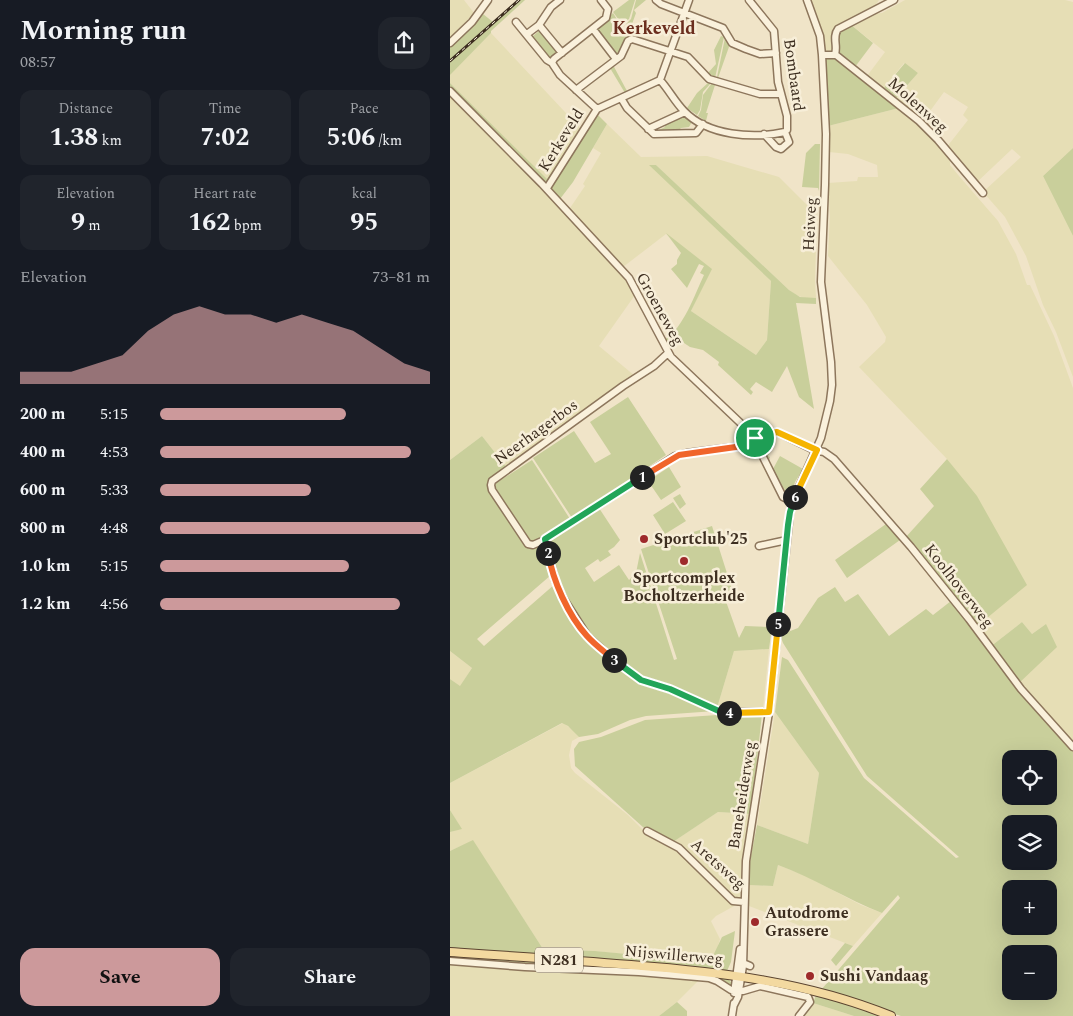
<!DOCTYPE html>
<html lang="en">
<head>
<meta charset="utf-8">
<style>
	body { margin:0; font-family:Spectral,serif; background:#20242c; color:#f1f3f6; height:100vh; display:flex; flex-direction:column; font-size:19px; white-space:nowrap }
	* { box-sizing:border-box; margin:0 }
	p { font-size:16px; color:#9ea1a6 }
	.icon { flex:none; width:28px; height:28px; fill:none; stroke:currentColor; stroke-width:2; stroke-linecap:round; stroke-linejoin:round }
	.map { position:relative; flex:1; overflow:hidden }
	.details { display:flex; flex-direction:column; background:#171b24; width:450px }
	.details>* { flex:none }
	.buttons { position:absolute; left:552px; top:750px; display:grid; gap:10px }
	.buttons a { display:grid; place-items:center; width:55px; height:55px; border-radius:10px; background:#171b24; box-shadow:0 5px 20px #0002; font-size:25px }
	.pin { position:absolute; display:grid; place-items:center; width:42px; height:42px; color:#fff; margin:-21px; border:2px solid #fff; border-radius:50%; box-shadow:0 1px 5px #0007 }
	.km { position:absolute; width:25px; height:25px; margin:-12px; border-radius:50%; background:#222; color:#fff; font-size:14px; line-height:25px; text-align:center }
	.round { display:grid; place-items:center; flex:none; width:52px; height:52px; border-radius:15px; background:#20242c }
	.head { display:flex; align-items:center; justify-content:space-between; height:85px; padding:0 20px }
	h1 { font-size:28px; font-weight:700; line-height:38px }
	.figures { display:grid; grid-template-columns:repeat(3,1fr); gap:8px; height:85px; padding:5px 20px }
	.figures div { display:grid; align-content:center; border-radius:12px; background:#20242c; text-align:center }
	.figures b { font-size:25px; font-weight:700 }
	.figures small { font-size:14px; font-weight:400 }
	.figures p { font-size:14px }
	.chart { height:140px; padding:10px 20px }
	.chart p { display:flex; justify-content:space-between }
	.chart svg { width:100%; height:90px; margin-top:5px; fill:#cc999b; opacity:.7 }
	.action { display:flex; gap:10px; margin-top:auto; padding:10px 20px }
	.action a { flex:1; height:58px; border-radius:15px; background:#cc999b; color:#111; font-size:20px; font-weight:700; line-height:58px; text-align:center }
	.action a+a { background:#20242c; color:#f1f3f6 }
	ul { padding:0 20px; list-style:none; font-size:16px }
	li { display:grid; grid-template-columns:80px 60px 1fr; align-items:center; height:38px }
	li i { height:12px; border-radius:6px; background:#cc999b }
	main { display:flex; flex:1; min-height:0 }
	.map>svg:first-child { display:block }
</style>
</head>
<body>
<main>
<section class="details">
<div class="head"><div><h1>Morning run</h1><p>08:57</p></div><a class="round"><svg class="icon" aria-label="share" viewBox="0 0 24 24"><path d="M12 15V3M7 8l5-5 5 5M5 13v7h14v-7"/></svg></a></div>
<div class="figures">
<div><p>Distance</p><b>1.38<small> km</small></b></div>
<div><p>Time</p><b>7:02</b></div>
<div><p>Pace</p><b>5:06<small> /km</small></b></div>
</div>
<div class="figures">
<div><p>Elevation</p><b>9<small> m</small></b></div>
<div><p>Heart rate</p><b>162<small> bpm</small></b></div>
<div><p>kcal</p><b>95</b></div>
</div>
<div class="chart"><p><span>Elevation</span>73–81 m</p>
<svg viewBox="0 0 160 44" preserveAspectRatio="none"><path d="M0 44V38L10 38L20 38L30 34L40 30L50 18L60 10L70 6L80 10L90 10L100 14L110 10L120 14L130 18L140 26L150 34L160 38V44z"/></svg>
</div>
<ul>
<li><b>200 m</b>5:15<i style="width:69%"></i></li>
<li><b>400 m</b>4:53<i style="width:93%"></i></li>
<li><b>600 m</b>5:33<i style="width:56%"></i></li>
<li><b>800 m</b>4:48<i style="width:100%"></i></li>
<li><b>1.0 km</b>5:15<i style="width:70%"></i></li>
<li><b>1.2 km</b>4:56<i style="width:89%"></i></li>
</ul>
<div class="action"><a>Save</a><a>Share</a></div>
</section>
<div class="map">
<svg width="623" height="1016" viewBox="0 0 623 1016">
	<rect width="100%" height="100%" fill="#f0e4c8"/>
	<path fill="#e6deb5" d="M0 0H14L24 13 0 39Z
		M358 0H429L423 9 385 28 383 31 382 38 383 50 378 53 373 46Z
		M455 0H615L623 2V148L593 176 623 236V377L606 332 593 305 576 256 555 217 533 192 571 157 562 149 526 183 496 148 518 120 513 115 518 107 494 92 472 122 445 99 468 73 454 63 433 89 417 76 435 52 400 24 421 14 432 13Z
		M41 33 130 128 97 180 0 83V75L2 72Z
		M0 95 59 153 104 202 170 274 178 283 185 295 149 346 185 376 57 468 32 436 0 460Z
		M449 108 473 129 493 149 500 158V165L509 176 548 221 566 254 577 285H580L604 336 623 388V744L568 684 596 624 582 634 572 622 540 647 526 627 533 507 497 459 409 367 435 342 436 337 417 305 378 256 380 216 378 183 407 181 408 177H428L427 165 398 154 379 152 378 126Z
		M157 124 191 157 257 156 329 177 367 215 365 281 366 298H354L346 295 339 290 206 165H200L321 281 317 340 306 355 241 311 261 269 216 234 173 267 120 208 135 186 133 184 151 153 143 148Z
		M319 649 313 709 275 712 267 708 284 651Z
		M0 651 22 668 10 687 0 679Z
		M325 712 369 773 358 844 307 825Z
		M113 723 123 730 129 737 122 741 119 755 121 768 125 773 178 815 198 835 226 847 286 905 266 916 261 921 270 939 263 963 145 951 93 949 23 841 0 851V832L11 828 0 810V783Z
		M268 812 301 814 292 862 290 899 285 900 231 845 223 842Z
		M328 865 354 875 411 905 432 913 403 946 299 906V885L323 886Z
		M0 963 113 970 250 979 227 1002 209 1016H0Z
		M363 1003 404 1016H352Z"/>
	<path fill="#c9cf9b" fill-rule="evenodd" d="M68 0H75L41 31V33L0 75V47L33 14 43 22Z
		M179 0H185L179 19 172 24 163 12Z
		M186 0H196L184 10 186 13 178 35 175 31 177 27 176 24 181 19Z
		M163 13 178 37 173 49 168 55H165L146 30Z
		M400 24 423 43 405 67 390 57 387 33Z
		M87 28 109 52 99 60 80 35 81 34 83 36 89 31Z
		M271 36 274 37 265 78 257 74 266 64 264 50Z
		M275 38 280 44 268 78 267 77Z
		M382 57 385 58 449 108 378 126 375 60Z
		M455 63 468 73 445 99 433 89Z
		M163 65 177 91 175 93 160 68Z
		M259 82 261 83 253 92 250 110 247 115 237 108 247 93Z
		M0 83 97 179 131 128 97 182 94 181 0 86Z
		M262 83 265 85 256 113H258L256 121 248 116 251 110 253 95Z
		M147 114 157 124 123 182 110 199 102 190V187Z
		M235 115 243 120 239 127 231 128 227 132 206 133 202 129 205 128 207 131 215 127 214 124Z
		M365 144H370L369 191 368 188 352 187 356 153Z
		M623 148V236L593 176Z
		M199 165H206L339 290 350 297 366 298V304L346 303 364 409 349 397 337 366 322 392 306 382 300 389 303 392 301 395 268 365 269 362 253 350 240 347 225 337 216 343 215 339C233 329 245 294 254 275L250 273 254 266 249 264 237 288 221 269 227 264V260L231 253 216 233 262 269 241 311 306 355 317 340 321 281Z
		M178 397 216 455 122 518 83 458 124 431 145 463 161 454 140 422Z
		M32 436 57 468 39 482 38 487 77 546 80 548 94 543 101 575 27 639 34 646 105 584 116 609 130 631 144 648 171 670 190 682 228 693 265 711 196 716 180 720 148 734 129 737 118 726 112 723 0 783V679L10 686 22 668 0 651V460Z
		M314 438 316 446 321 448 318 456 320 457 319 462 310 442Z
		M330 456 353 469 345 482 341 495 335 497 333 492 335 491 334 488 333 489 323 469Z
		M497 459 527 496 577 585 526 627 455 538 484 506 470 489Z
		M82 460 120 519 81 544 43 485Z
		M219 467 231 487 211 500 198 481Z
		M230 494 236 504 230 509 223 498Z
		M223 502 236 521 215 534 203 515Z
		M149 508 170 540 164 547 158 551 161 555 150 562 148 559 135 568 144 582 169 565 179 580 186 573 190 553 224 660 227 659 191 549 262 526 282 589 273 593 289 638 295 626 322 627 319 649 284 651 267 708 231 690 197 682 140 638 108 584 98 542 100 538Z
		M436 524 450 540 397 578 385 560Z
		M385 587 395 602 408 594 439 636 476 609 483 615 501 601 565 687 623 751V1016H451L371 990 450 898 448 895 432 913C396 899 364 878 328 865L323 886 299 885V867L307 825 358 844 369 773 325 712 332 657 338 660 414 778 506 858 509 857 417 776 333 643 330 635 348 628 368 598ZM561 759H599V796H561ZM561 824H599V861H561ZM561 889H599V926H561ZM561 954H599V991H561Z
		M572 622 582 634 596 624 607 647 568 684 540 647Z
		M312 714 301 814 268 812 223 842 194 828 125 766 124 749 129 742 151 737 195 720 267 715 275 716Z
		M0 810 12 829 0 832Z
		M23 840 93 949 145 951 262 962V958L272 937 285 931 281 962 277 971 144 959 0 950V851Z
		M395 943 403 946 386 966 381 960Z
		M0 955 176 967 276 977 282 983V986L279 988 266 978 0 960Z
		M366 995 397 1003 434 1016H404L363 1003Z
		M227 1002 237 1011V1016H209Z"/>
	<g fill="none" stroke-linecap="round" stroke-linejoin="round">
		<g stroke="#8d765c" stroke-width="9">
			<path id="minor" d="M206 0 211 4 273 28 282 43 296 49 310 54 326 53
				M299 0 324 31 328 82 337 116V130L335 132
				M66 22 97 60 102 63 110 75 147 109
				M89 25 112 53
				M143 29 166 59
				M77 34 89 25 101 7 110 0
				M0 43 22 22 38 0
				M385 54C388 46 382 37 388 29L444 0
				M372 55H386L469 121 488 140 533 193
				M102 63 104 59 156 18 158 9 151 0
				M210 80C219 90 225 102 234 111 258 136 303 139 335 132
				M126 90 171 56 178 41 182 39 238 57 259 79 310 94H330
				M0 91 92 184 179 278 221 357 301 433 333 497 343 502
				M171 98 177 108 204 134 246 133 253 124
				M198 129 235 112
				M314 134 326 147 331 149 339 142 335 132
				M97 188 147 109 210 80 239 0
				M218 353 204 366 173 386 42 481 41 485 42 490 78 544 83 545 92 541 225 456 237 453 307 444
				M305 438 327 432 364 450 374 452 384 459 461 547 519 619 571 689 623 747
				M95 539 105 580 113 598 138 637 163 659 191 680 220 689 271 712H319
				M309 546 337 540
				M197 831 229 848 283 901 294 902
				M0 961 75 967 189 972 259 978 267 981 281 990 293 991 310 986 358 997 360 1002 349 1016
				M293 963 300 966
				M284 993 290 949
				M284 1005 288 997 293 966 296 861 319 712 340 512 345 496 371 438 380 401 382 385 381 362 371 282 375 185 376 134 372 55 370 36 357 0
				M282 1016 284 1003"/>
		</g>
		<g stroke="#5b4430" stroke-width="10">
			<path id="major" d="M0 952C60 956 121 960 181 965 270 972 358 982 441 1016"/>
		</g>
		<use href="#minor" stroke="#faf1dc" stroke-width="6"/>
		<use href="#major" stroke="#f3d9a0" stroke-width="8"/>
		<g stroke="#3d2e20" stroke-width="3">
			<path id="rail" d="M0 61 69 0"/>
		</g>
		<use href="#rail" stroke="#f7eed8" stroke-width="1" stroke-dasharray="4" stroke-linecap="butt"/>
	</g>
	<g fill="none" stroke-linecap="round" stroke-linejoin="round">
		<g stroke="#fff" stroke-width="10">
			<path id="split-1" d="M192 477 229 455 307 444 305 438"/>
		</g>
		<g stroke="#fff" stroke-width="10">
			<path id="split-2" d="M98 553 95 539 192 477"/>
		</g>
		<g stroke="#fff" stroke-width="10">
			<path id="split-3" d="M98 553C103 581 118 615 137 636 145 645 155 652 164 660"/>
		</g>
		<g stroke="#fff" stroke-width="10">
			<path id="split-4" d="M164 660 191 680 220 689 271 712 279 713"/>
		</g>
		<g stroke="#fff" stroke-width="10">
			<path id="split-5" d="M279 713 319 712 328 624"/>
		</g>
		<g stroke="#fff" stroke-width="10">
			<path id="split-6" d="M328 624 338 525 340 512 345 497"/>
		</g>
		<g stroke="#fff" stroke-width="10">
			<path id="split-7" d="M305 438 327 432 367 450 345 497"/>
		</g>
		<use href="#split-1" stroke="#f0652b" stroke-width="6"/>
		<use href="#split-2" stroke="#22a559" stroke-width="6"/>
		<use href="#split-3" stroke="#f0652b" stroke-width="6"/>
		<use href="#split-4" stroke="#22a559" stroke-width="6"/>
		<use href="#split-5" stroke="#f5b400" stroke-width="6"/>
		<use href="#split-6" stroke="#22a559" stroke-width="6"/>
		<use href="#split-7" stroke="#f5b400" stroke-width="6"/>
	</g>
	<g fill="#9e2a2b" stroke="#f7eed8" stroke-width="2">
		<circle cx="194" cy="539" r="5"/>
		<circle cx="234" cy="561" r="5"/>
		<circle cx="305" cy="922" r="5"/>
		<circle cx="360" cy="976" r="5"/>
	</g>
	<g text-anchor="middle" dominant-baseline="central" stroke-width="5" stroke-linejoin="round" paint-order="stroke">
		<rect fill="#f7eed8" stroke="#756857" stroke-width="1" x="85" y="947.5" width="48" height="25" rx="4"/>
		<g font-size="15" font-weight="bold" fill="#3d2e20">
			<text x="109" y="960">N281</text>
		</g>
		<g font-size="16" fill="#3d2e20" stroke="#f7eed8">
			<text transform="translate(344 75) rotate(82)">Bombaard</text>
			<text transform="translate(468 105) rotate(42)">Molenweg</text>
			<text transform="translate(111 140) rotate(-58)">Kerkeveld</text>
			<text transform="translate(360 224) rotate(-87)">Heiweg</text>
			<text transform="translate(210 309) rotate(61)">Groeneweg</text>
			<text transform="translate(86 432) rotate(-36)">Neerhagerbos</text>
			<text transform="translate(509 586) rotate(52)">Koolhoverweg</text>
			<text transform="translate(292 795) rotate(-81)">Baneheiderweg</text>
			<text transform="translate(268 864) rotate(42)">Aretsweg</text>
			<text transform="translate(224 955) rotate(5)">Nijswillerweg</text>
		</g>
		<g font-size="16" font-weight="bold" fill="#3d2e20" stroke="#f7eed8" text-anchor="start">
			<text x="204" y="539">Sportclub'25</text>
			<text x="234" y="578" text-anchor="middle">Sportcomplex<tspan x="234" dy="18">Bocholtzerheide</tspan></text>
			<text x="315" y="913">Autodrome<tspan x="315" dy="18">Grassere</tspan></text>
			<text x="370" y="976">Sushi Vandaag</text>
		</g>
		<g font-size="18" font-weight="bold" fill="#6b2e1e" stroke="#f7eed8">
			<text x="204" y="28">Kerkeveld</text>
		</g>
	</g>
</svg>
<div class="buttons">
<a><svg class="icon" aria-label="locate" viewBox="0 0 24 24"><circle cx="12" cy="12" r="6"/><path d="M12 2v4M12 18v4M2 12h4M18 12h4"/></svg></a>
<a><svg class="icon" aria-label="layers" viewBox="0 0 24 24"><path d="M12 4l9 5-9 5-9-5zM3 14l9 5 9-5"/></svg></a>
<a>+</a>
<a>−</a>
</div>
<div class="pin" style="left:305px;top:438px;background:#1e9e55"><svg class="icon" aria-label="arrive" viewBox="0 0 24 24"><path d="M6 21V4h12l-3 4 3 4H6"/></svg></div>
<b class="km" style="left:192px;top:477px">1</b>
<b class="km" style="left:98px;top:553px">2</b>
<b class="km" style="left:164px;top:660px">3</b>
<b class="km" style="left:279px;top:713px">4</b>
<b class="km" style="left:328px;top:624px">5</b>
<b class="km" style="left:345px;top:497px">6</b>
</div>
</main>
</body>
</html>
